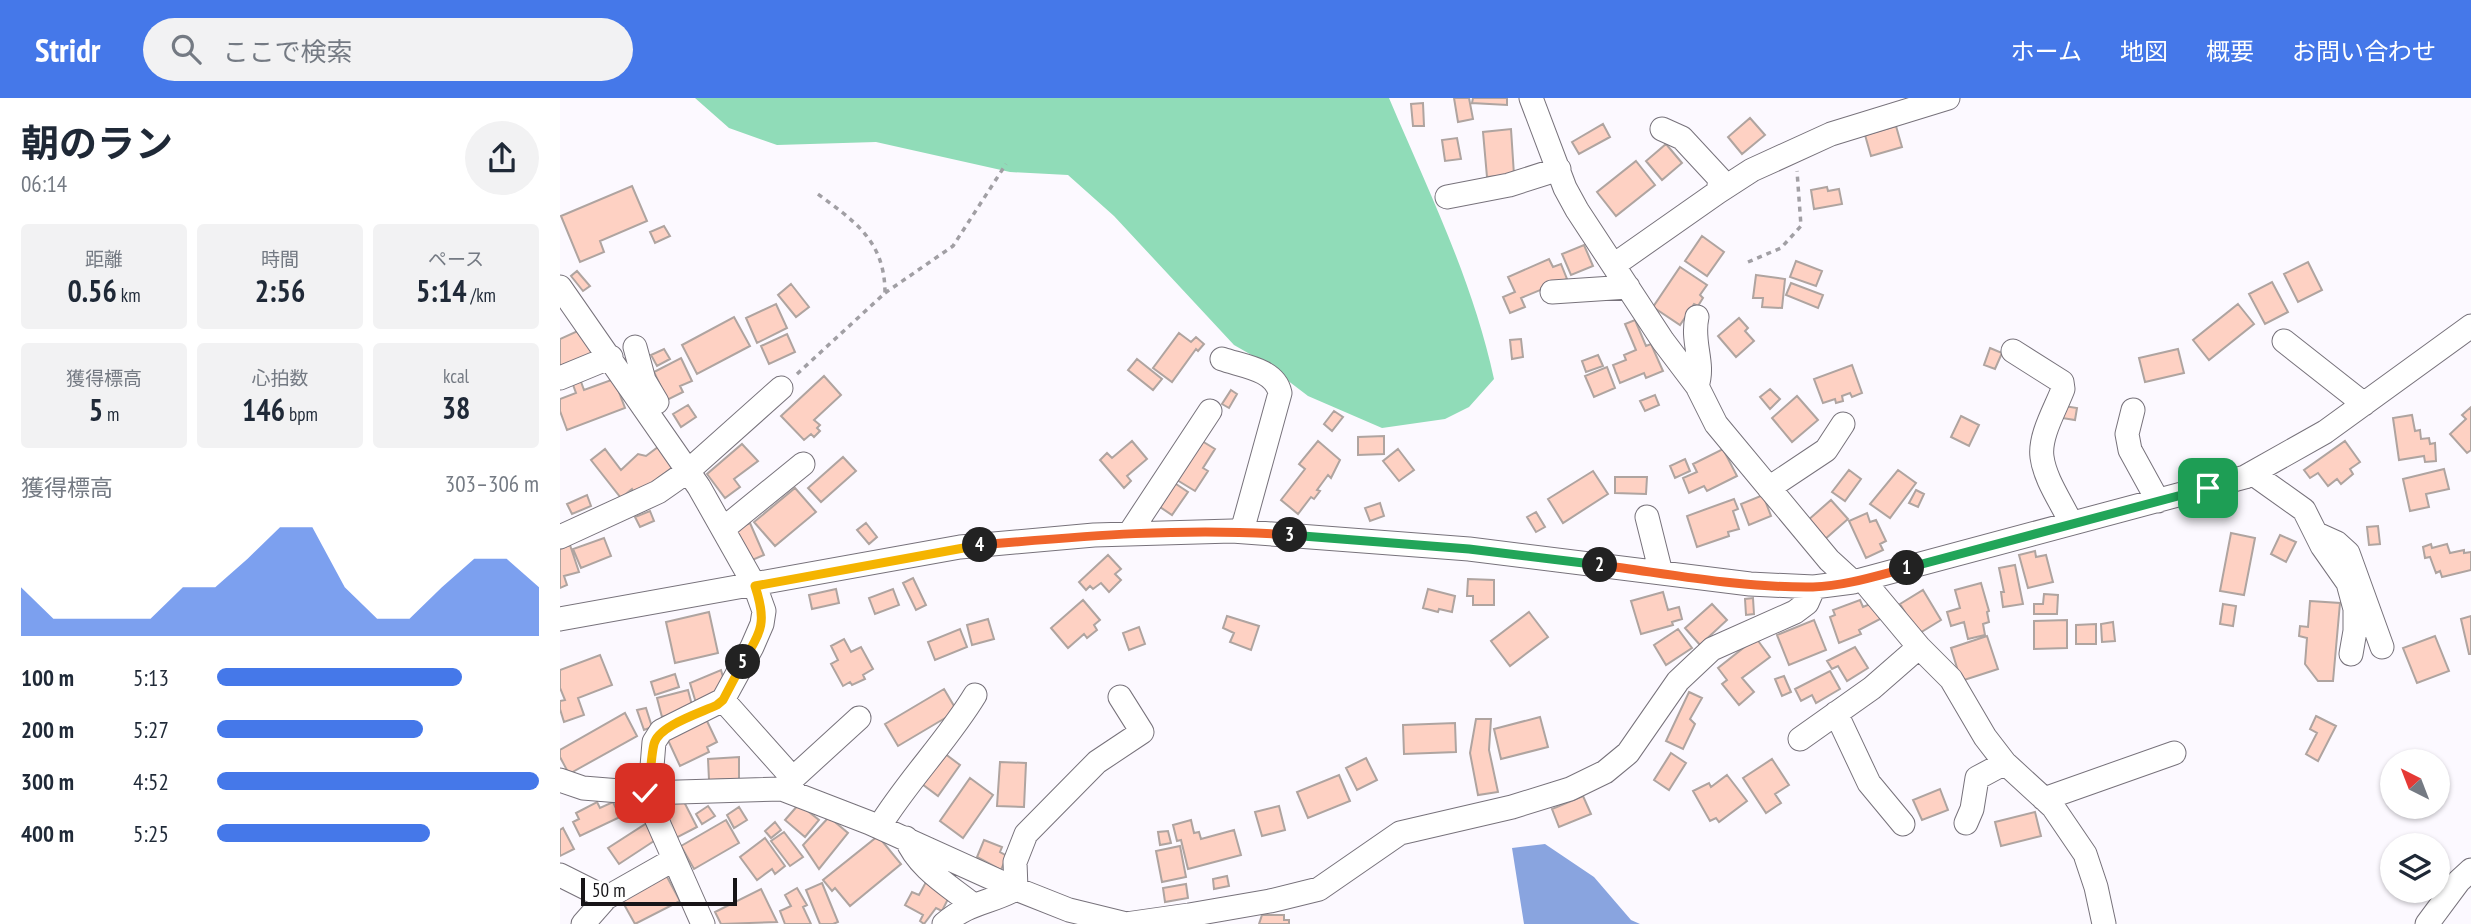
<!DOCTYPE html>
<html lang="ja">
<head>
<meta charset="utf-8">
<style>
	body { margin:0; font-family:"PT Sans Narrow","Noto Sans JP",sans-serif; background:#f2f2f3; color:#1f2937; height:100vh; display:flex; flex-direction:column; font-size:26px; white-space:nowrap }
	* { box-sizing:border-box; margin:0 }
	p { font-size:23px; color:#747a83 }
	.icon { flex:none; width:38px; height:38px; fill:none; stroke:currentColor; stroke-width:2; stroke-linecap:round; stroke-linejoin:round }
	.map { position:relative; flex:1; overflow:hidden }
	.sheet { display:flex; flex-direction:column; background:#fff; width:560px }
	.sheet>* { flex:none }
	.needle { width:46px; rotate:318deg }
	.fabs { position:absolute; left:1820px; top:651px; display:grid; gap:14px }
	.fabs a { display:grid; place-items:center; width:70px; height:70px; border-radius:50%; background:#fff; box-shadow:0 2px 5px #0004; font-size:35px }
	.scale { position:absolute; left:21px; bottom:18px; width:156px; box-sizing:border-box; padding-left:7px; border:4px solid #171518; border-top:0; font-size:19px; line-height:24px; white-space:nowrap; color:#171518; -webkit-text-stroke:5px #fff; paint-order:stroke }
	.pin { position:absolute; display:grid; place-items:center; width:60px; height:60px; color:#fff; margin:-30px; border-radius:14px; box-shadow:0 4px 10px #0006 }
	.km { position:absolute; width:35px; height:35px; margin:-18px; border-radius:50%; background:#222; color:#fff; font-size:19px; line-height:35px; text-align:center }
	.round { display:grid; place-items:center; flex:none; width:74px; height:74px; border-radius:37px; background:#f2f2f3 }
	.headline { display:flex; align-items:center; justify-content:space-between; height:119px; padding:0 21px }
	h1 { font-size:38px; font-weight:700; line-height:52px }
	.stats { display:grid; grid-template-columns:repeat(3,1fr); gap:10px; height:119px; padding:7px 21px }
	.stats div { display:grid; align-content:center; border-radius:7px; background:#f2f2f3; text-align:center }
	.stats b { font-size:30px; font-weight:700 }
	.stats small { font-size:19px; font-weight:400 }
	.stats p { font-size:19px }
	.chart { height:196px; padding:14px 21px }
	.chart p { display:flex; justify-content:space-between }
	.chart svg { width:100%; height:126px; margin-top:7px; fill:#4578e9; opacity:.7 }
	ul { padding:0 21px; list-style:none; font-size:23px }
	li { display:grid; grid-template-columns:112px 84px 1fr; align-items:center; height:52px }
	li i { height:18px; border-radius:9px; background:#4578e9 }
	header { display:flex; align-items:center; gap:42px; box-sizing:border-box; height:98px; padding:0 35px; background:#4578e9; color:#fff }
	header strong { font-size:33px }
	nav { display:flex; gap:38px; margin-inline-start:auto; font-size:24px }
	.search { width:490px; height:63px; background:#f2f2f3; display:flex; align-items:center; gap:18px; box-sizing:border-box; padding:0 24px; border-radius:38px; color:#747a83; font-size:26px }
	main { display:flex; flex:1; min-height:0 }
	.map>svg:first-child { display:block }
</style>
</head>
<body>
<header>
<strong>Stridr</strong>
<div class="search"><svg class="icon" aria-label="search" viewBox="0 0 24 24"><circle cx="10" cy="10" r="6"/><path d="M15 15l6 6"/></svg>ここで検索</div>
<nav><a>ホーム</a><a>地図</a><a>概要</a><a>お問い合わせ</a></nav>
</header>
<main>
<section class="sheet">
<div class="headline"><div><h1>朝のラン</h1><p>06:14</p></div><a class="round"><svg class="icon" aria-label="share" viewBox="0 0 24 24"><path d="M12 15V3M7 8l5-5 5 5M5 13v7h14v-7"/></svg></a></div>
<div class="stats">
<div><p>距離</p><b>0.56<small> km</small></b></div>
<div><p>時間</p><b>2:56</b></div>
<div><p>ペース</p><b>5:14<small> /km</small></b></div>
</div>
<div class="stats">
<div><p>獲得標高</p><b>5<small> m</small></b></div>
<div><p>心拍数</p><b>146<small> bpm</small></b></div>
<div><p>kcal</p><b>38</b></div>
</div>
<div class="chart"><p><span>獲得標高</span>303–306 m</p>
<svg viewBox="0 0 160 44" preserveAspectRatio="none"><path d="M0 44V27L10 38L20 38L30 38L40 38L50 27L60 27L70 17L80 6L90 6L100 27L110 38L120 38L130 27L140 17L150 17L160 27V44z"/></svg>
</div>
<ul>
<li><b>100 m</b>5:13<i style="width:76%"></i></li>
<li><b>200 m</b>5:27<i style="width:64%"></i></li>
<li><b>300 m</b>4:52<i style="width:100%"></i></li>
<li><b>400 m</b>5:25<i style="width:66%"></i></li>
</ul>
</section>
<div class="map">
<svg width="1911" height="826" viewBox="0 0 1911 826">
	<rect width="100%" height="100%" fill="#fcf9ff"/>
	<path fill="#90dcb8" d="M135 0H829C868 92 913 183 934 281L909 309 885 321 822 330 748 298 702 263 674 247 554 118 508 77 450 74 316 44 217 47 169 30Z"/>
	<path fill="#89a4df" d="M985 746 1034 779 1071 822 1080 826H964L952 750Z"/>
	<path fill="#fed1c3" stroke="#afa4a0" stroke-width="2" d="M894 0H909L913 21 898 24Z
		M913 0H947V7L912 5Z
		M863 5 864 28H853L851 6Z
		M1190 20 1205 37 1182 56 1168 39Z
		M1043 26 1050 39 1019 56 1012 44Z
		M1336 28 1342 49 1311 58 1305 37Z
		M951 31 954 77 927 79 923 34Z
		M897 40 901 61 885 63 882 42Z
		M1106 46 1122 65 1102 82 1086 63Z
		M1076 63 1095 87 1056 118 1037 94Z
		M72 88 87 123 40 143 44 154 20 164 1 118Z
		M1267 89 1268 93 1279 91 1282 106 1254 111 1251 92Z
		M104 128 110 138 95 145 90 134Z
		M1142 138 1164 154 1147 178 1125 163Z
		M1024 147 1033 168 1011 177 1002 156Z
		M989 161 993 169 1001 166 1007 181 961 200 965 209 950 215 943 199 955 194 948 179Z
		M1236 163 1262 173 1256 188 1230 179Z
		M1748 164 1762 192 1738 204 1724 176Z
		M1120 169 1147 187 1140 197 1143 200 1138 208 1134 206 1120 227 1093 209Z
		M17 173 30 188 23 193 11 178Z
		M1196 177 1225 181 1222 210 1202 209 1203 200H1193Z
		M1712 184 1728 214 1705 226 1689 196Z
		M1231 185 1263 197 1258 210 1226 197Z
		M231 186 249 209 236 219 218 197Z
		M216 206 227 230 197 245 186 220Z
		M1678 206 1694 226 1649 262 1633 242Z
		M174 219 190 248 137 276 122 247Z
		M1179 220 1188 230 1185 233 1194 243 1176 259 1158 238Z
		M1075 222 1086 248 1091 246 1103 273 1086 280 1084 275 1060 285 1053 267 1066 262 1064 257 1076 252 1065 226Z
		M22 231 33 257 0 272V241Z
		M619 235 631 244 636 239 644 246 638 253 636 251 612 284 593 270Z
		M227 236 235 254 209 266 201 248Z
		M961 241 963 259 952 261 950 242Z
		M1430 250 1442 255 1435 271 1424 267Z
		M104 251 110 261 97 268 91 257Z
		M1618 251 1624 275 1585 284 1579 260Z
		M1038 257 1043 268 1026 274 1022 263Z
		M121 260 132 283 120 288 123 294 107 302 94 274Z
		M577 261 602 281 593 292 568 272Z
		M1292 267 1302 295 1292 299 1290 295 1282 298 1283 303 1276 305 1275 301 1263 305 1254 281Z
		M1047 269 1055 290 1034 299 1025 278Z
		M264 278 281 297 254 322 260 327 257 330 260 333 254 339 251 336 244 342 221 318Z
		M20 281 24 292 54 281 65 310 7 332 0 313V301L16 295 12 284Z
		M1210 291 1220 301 1210 311 1200 299Z
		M671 292 677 296 669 310 662 306Z
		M1095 297 1099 307 1085 313 1080 303Z
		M1237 298 1258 322 1232 344 1212 320Z
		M128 307 136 319 121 329 113 316Z
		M1504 308 1517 310 1515 322 1502 320Z
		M1911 309V352L1907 355 1890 336 1906 321 1902 317Z
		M774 313 783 319 772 333 764 326Z
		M1852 317 1855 333 1860 332 1861 341 1869 340 1870 346 1875 345 1876 363 1865 364 1864 358 1839 362 1833 320Z
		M1401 318 1419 327 1409 348 1391 339Z
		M824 338V356L798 357V339Z
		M572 343 587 361 567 378 571 383 564 390 540 362 547 355 552 360Z
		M642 343 655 351 643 370 648 373 635 393 617 382Z
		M758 343 780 362 771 380 768 377 757 392 760 393 754 401 751 399 738 416 721 402 745 371 739 366Z
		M1785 343 1800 364 1790 371 1793 376 1781 386 1777 381 1768 388 1758 375 1750 380 1744 372Z
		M182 346 198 363 174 381 180 389 165 400 147 376Z
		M98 349 113 369 98 380 101 385 76 398 72 391 61 400 31 362 45 351 61 372 78 356 86 358Z
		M838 351 854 372 839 383 823 363Z
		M1163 351 1177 378 1147 393 1144 388 1129 395 1123 380 1137 374 1133 366Z
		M283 359 296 373 261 404 248 390Z
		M1125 361 1130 373 1115 380 1110 368Z
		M1884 371 1889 391 1866 396 1869 409 1850 413 1843 381Z
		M1289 372 1301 381 1285 403 1272 394Z
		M1338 372 1356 385 1330 420 1310 406Z
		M1033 373 1048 396 1003 425 988 401Z
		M1055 379H1087L1086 396 1055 395Z
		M613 384 628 394 612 417 597 407Z
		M235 390 256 414 215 448 194 424Z
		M1356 392 1364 396 1358 409 1349 405Z
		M27 397 31 408 12 416 7 406Z
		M1203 397 1211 418 1189 427 1181 406Z
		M1174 401 1178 411 1173 413 1179 431 1168 434 1169 438 1137 449 1127 418Z
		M1271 402 1288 421 1264 442 1247 423Z
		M820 405 824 418 810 423 805 410Z
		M90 413 94 423 80 429 75 419Z
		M976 414 985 429 976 434 967 419Z
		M1307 415 1310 424 1316 422 1326 443 1320 446 1323 452 1306 460 1289 423Z
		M190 425 204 457 190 463 176 431Z
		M306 425 317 439 309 446 297 432Z
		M1818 428 1820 446 1809 447 1807 429Z
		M1671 435 1695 440 1684 497 1660 493Z
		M1720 437 1736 444 1726 464 1711 456Z
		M44 440 51 458 21 470 13 451Z
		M1871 446 1872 450 1887 446 1890 455 1904 452V455L1911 454V472L1882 479 1880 473 1876 475 1870 459 1865 460 1863 449Z
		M10 447 19 474 4 478 7 487 0 490V451Z
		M1475 453 1476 459 1486 457 1493 484 1468 490 1459 457Z
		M548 457 561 471 555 476 561 482 549 494 541 485 533 491 530 488 526 492 519 484Z
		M1455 467 1463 506 1443 509 1441 494H1444L1439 470Z
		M353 480 366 507 356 512 343 485Z
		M908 481 934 482V507H913V498H907Z
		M1421 485 1429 513 1427 514 1429 524 1423 526 1425 537 1408 541 1404 524 1391 528 1387 514 1400 510 1395 492Z
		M276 491 279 505 252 511 249 497Z
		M333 491 339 507 315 516 309 500Z
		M868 491 895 498 892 514 879 511 878 514 863 510Z
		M1363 492 1381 522 1358 536 1340 506Z
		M1103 494 1108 512 1119 509 1122 521 1112 524 1113 527 1081 536 1071 503Z
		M1484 496 1498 497 1497 516H1474V506H1483Z
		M1193 500 1194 516 1186 517 1185 501Z
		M523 502 540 522 534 527 537 532 527 540 524 536 508 550 491 530Z
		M1300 502 1303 509 1315 504 1322 520 1299 532 1301 536 1279 545 1270 519 1275 517 1273 512Z
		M1750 503 1780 505 1773 583H1758L1745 566 1747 540 1739 538 1740 528 1748 529Z
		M1152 506 1167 522 1140 547 1125 530Z
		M1663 506 1676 508 1673 528 1660 526Z
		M149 514 158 555 115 565 106 524Z
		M969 514 988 539 950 568 931 543Z
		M667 518 699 528 691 552 670 544 674 535 663 530Z
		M1911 518V556H1909L1901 521Z
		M428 521 434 541 412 547 407 527Z
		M1254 522 1266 552 1229 567 1217 537Z
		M1507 522V550L1474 551V523Z
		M1553 524 1555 543 1542 544 1541 526Z
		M1536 526V546H1516V527Z
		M579 529 585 546 569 552 563 535Z
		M400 531 407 549 375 562 368 544Z
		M1118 531 1132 550 1106 567 1094 547Z
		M1427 538 1438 571 1401 583 1391 550Z
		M1875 538 1889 573 1857 585 1843 550Z
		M1196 540 1210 559 1182 580 1194 594 1179 607 1162 586 1167 582 1158 570Z
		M284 541 291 554 301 549 313 571 303 577 305 581 292 587 290 584 283 588 271 566 278 562 271 548Z
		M1295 549 1308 570 1287 583 1278 568 1272 571 1267 563Z
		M40 557 52 587 18 600 24 617 4 624 0 611V603L5 602 0 590V572Z
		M161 572 163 579 154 599 136 605 130 585Z
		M1270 573 1280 591 1256 605 1252 597 1241 603 1235 591Z
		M115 576 119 589 95 597 91 584Z
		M1224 578 1231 594 1222 598 1215 581Z
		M384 591 397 613 338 648 325 626Z
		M128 592 133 611 102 619 97 600Z
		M1129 594 1142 600 1130 621 1135 626 1123 651 1106 643Z
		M86 610 92 629 84 632 77 612Z
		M65 615 77 638 9 676 0 659V652Z
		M1756 618 1776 628 1758 663 1746 656 1757 635 1750 631Z
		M980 619 988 649 941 661 934 631Z
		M146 621 157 644 147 649 149 654 120 668 107 640Z
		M916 621H931L929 652 938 694 918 697 910 655Z
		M895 625 896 654 844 656 843 627Z
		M380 652 400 667 378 698 358 683Z
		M1111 655 1126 665 1109 692 1094 682Z
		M179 659V681L149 682 148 661Z
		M806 660 817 682 797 692 786 670Z
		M1212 661 1229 687 1215 696 1221 705 1206 715 1183 680Z
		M440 664 466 665 464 709 437 708Z
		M779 677 790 703 748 720 737 694Z
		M1167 677 1187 703 1159 724 1156 720 1150 723 1133 693 1149 685 1151 689Z
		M410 680 433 697 403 740 380 723Z
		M1380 691 1388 712 1362 722 1353 702Z
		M121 698 137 729 114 741 98 710Z
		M1023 698 1031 716 999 729 992 711Z
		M37 704 40 710 53 704 60 719 20 738 13 724 19 721 16 715Z
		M239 706 259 722 245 739 225 722Z
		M148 708 155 718 142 726 136 716Z
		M719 708 725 732 702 738 695 714Z
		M179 709 187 722 174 730 167 717Z
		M1475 714 1481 738 1441 748 1435 724Z
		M269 719 288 735 259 771 243 747Z
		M166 722 179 745 134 771 121 748Z
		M631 722 634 735 639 734 641 741 674 732 681 757 628 771 621 742 617 743 613 727Z
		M215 724 221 732 211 740 205 733Z
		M87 725 97 741 59 766 48 750Z
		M3 730 14 751 0 758V732Z
		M608 733 611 745 600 747 598 734Z
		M224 734 243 759 230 768 211 743Z
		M318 738 341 766 290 808 275 790 272 793 263 782Z
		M205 740 225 768 215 776 212 771 197 782 180 759Z
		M424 742 442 749 440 754 447 758 441 772 417 759Z
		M620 748 626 779 602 784 596 753Z
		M106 777 120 803 75 826 61 801Z
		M667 778 669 788 654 791 653 781Z
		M366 784 390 797 382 813 376 810 364 826 360 823 363 817 345 807 352 794 359 797Z
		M262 785 278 824 273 826H260L246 792Z
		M626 786 628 800 605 804 603 790Z
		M237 790 247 807 243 809 251 826H225L220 813 231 808 225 797Z
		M201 791 217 824 161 826 155 814Z
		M702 817H724V822H729V826H699Z"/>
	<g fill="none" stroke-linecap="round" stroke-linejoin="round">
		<g stroke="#77727b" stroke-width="25">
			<path id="minor" d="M971 0 1005 90 1017 112 1103 243 1137 288 1156 326 1269 462 1293 484
				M1158 94 1192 72 1271 36 1388 0
				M887 99 949 87 999 71
				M1054 167 1158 94 1160 81 1122 40 1102 31
				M0 189 139 389 195 488 204 513 202 526 192 549 163 602 101 633 94 644 91 681 85 695 143 826
				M992 194 1068 189
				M1724 243 1804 306
				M75 249 84 282 97 304
				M1453 253 1502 284 1503 291C1496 310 1479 338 1482 359 1485 382 1502 405 1511 425
				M662 261C682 268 715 271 720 295L682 433
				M0 280 51 259
				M1137 288C1145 265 1131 244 1137 219
				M1573 312 1567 336 1570 352 1598 403
				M1692 375 1744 412 1762 448 1788 485 1795 511V533L1791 556
				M1209 390 1266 352 1283 326
				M1087 419 1101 475
				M163 431 243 366
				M569 436 650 313
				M1757 436 1777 445 1788 455 1822 549
				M0 439 98 394 128 373 221 290
				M1303 482 1359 549 1391 581 1425 639 1445 665 1493 709 1525 756 1536 789 1544 826
				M0 521 400 449 534 437 672 433 909 451 1190 486 1254 489 1293 484 1685 379 1765 334 1911 228
				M163 602 229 676 234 695
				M1276 615 1309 685 1343 726
				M1240 641 1312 590 1359 549
				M0 682 23 690 85 695 222 691 310 725 456 791 509 812 566 826 629 817 710 803 759 791 840 735 952 709 1010 691 1045 674 1068 655 1118 583 1152 551 1235 514 1247 505 1254 489
				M230 683 299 620
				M1484 701 1614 655
				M1406 725 1412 711 1417 680 1445 665
				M319 729C348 682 387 643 415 597
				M346 740C357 769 388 787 412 806
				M0 777 46 800
				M23 826 46 800 113 762
				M384 826C409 804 428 806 456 791L455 764 466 736 537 664 582 634 560 599
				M1867 826 1899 783 1911 772"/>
		</g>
		<path stroke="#a19fa4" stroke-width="3.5" stroke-dasharray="5 5" stroke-linecap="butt" d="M1188 164 1221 150 1241 128 1237 73
			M325 195 393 148 446 66
			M237 276 325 195C325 142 293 122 255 94"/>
		<use href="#minor" stroke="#fff" stroke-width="23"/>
	</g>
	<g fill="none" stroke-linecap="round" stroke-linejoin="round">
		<g stroke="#fff" stroke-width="14">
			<path id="split-1" d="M1347 470 1648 390"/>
		</g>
		<g stroke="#fff" stroke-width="14">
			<path id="split-2" d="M1040 467C1110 476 1182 490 1253 489 1285 488 1316 478 1347 470"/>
		</g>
		<g stroke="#fff" stroke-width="14">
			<path id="split-3" d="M730 437 909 451 1040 467"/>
		</g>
		<g stroke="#fff" stroke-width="14">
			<path id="split-4" d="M420 447C523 438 627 429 730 437"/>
		</g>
		<g stroke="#fff" stroke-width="14">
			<path id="split-5" d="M183 564C202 532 207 524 195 488L420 447"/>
		</g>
		<g stroke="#fff" stroke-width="14">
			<path id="split-6" d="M85 695C92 679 90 663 94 646 98 628 140 615 157 607L163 602 183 564"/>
		</g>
		<use href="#split-1" stroke="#22a559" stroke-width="9"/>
		<use href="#split-2" stroke="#f0652b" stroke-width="9"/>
		<use href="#split-3" stroke="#22a559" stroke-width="9"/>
		<use href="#split-4" stroke="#f0652b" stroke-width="9"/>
		<use href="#split-5" stroke="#f5b400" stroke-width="9"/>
		<use href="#split-6" stroke="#f5b400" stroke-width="9"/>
	</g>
</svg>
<div class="fabs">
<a><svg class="needle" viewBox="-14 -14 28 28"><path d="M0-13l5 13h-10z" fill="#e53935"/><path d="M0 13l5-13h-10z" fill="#747a83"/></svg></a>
<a><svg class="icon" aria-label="layers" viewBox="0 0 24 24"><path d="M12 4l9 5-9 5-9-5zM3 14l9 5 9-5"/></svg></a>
</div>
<div class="scale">50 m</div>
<div class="pin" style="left:1648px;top:390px;background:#1e9e55"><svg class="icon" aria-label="arrive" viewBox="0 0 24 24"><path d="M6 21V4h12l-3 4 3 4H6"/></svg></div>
<div class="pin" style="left:85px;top:695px;background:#d93025"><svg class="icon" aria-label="check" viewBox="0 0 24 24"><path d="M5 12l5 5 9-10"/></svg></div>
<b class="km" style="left:1347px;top:470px">1</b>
<b class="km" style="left:1040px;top:467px">2</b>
<b class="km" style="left:730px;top:437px">3</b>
<b class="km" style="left:420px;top:447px">4</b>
<b class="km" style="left:183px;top:564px">5</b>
</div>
</main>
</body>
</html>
